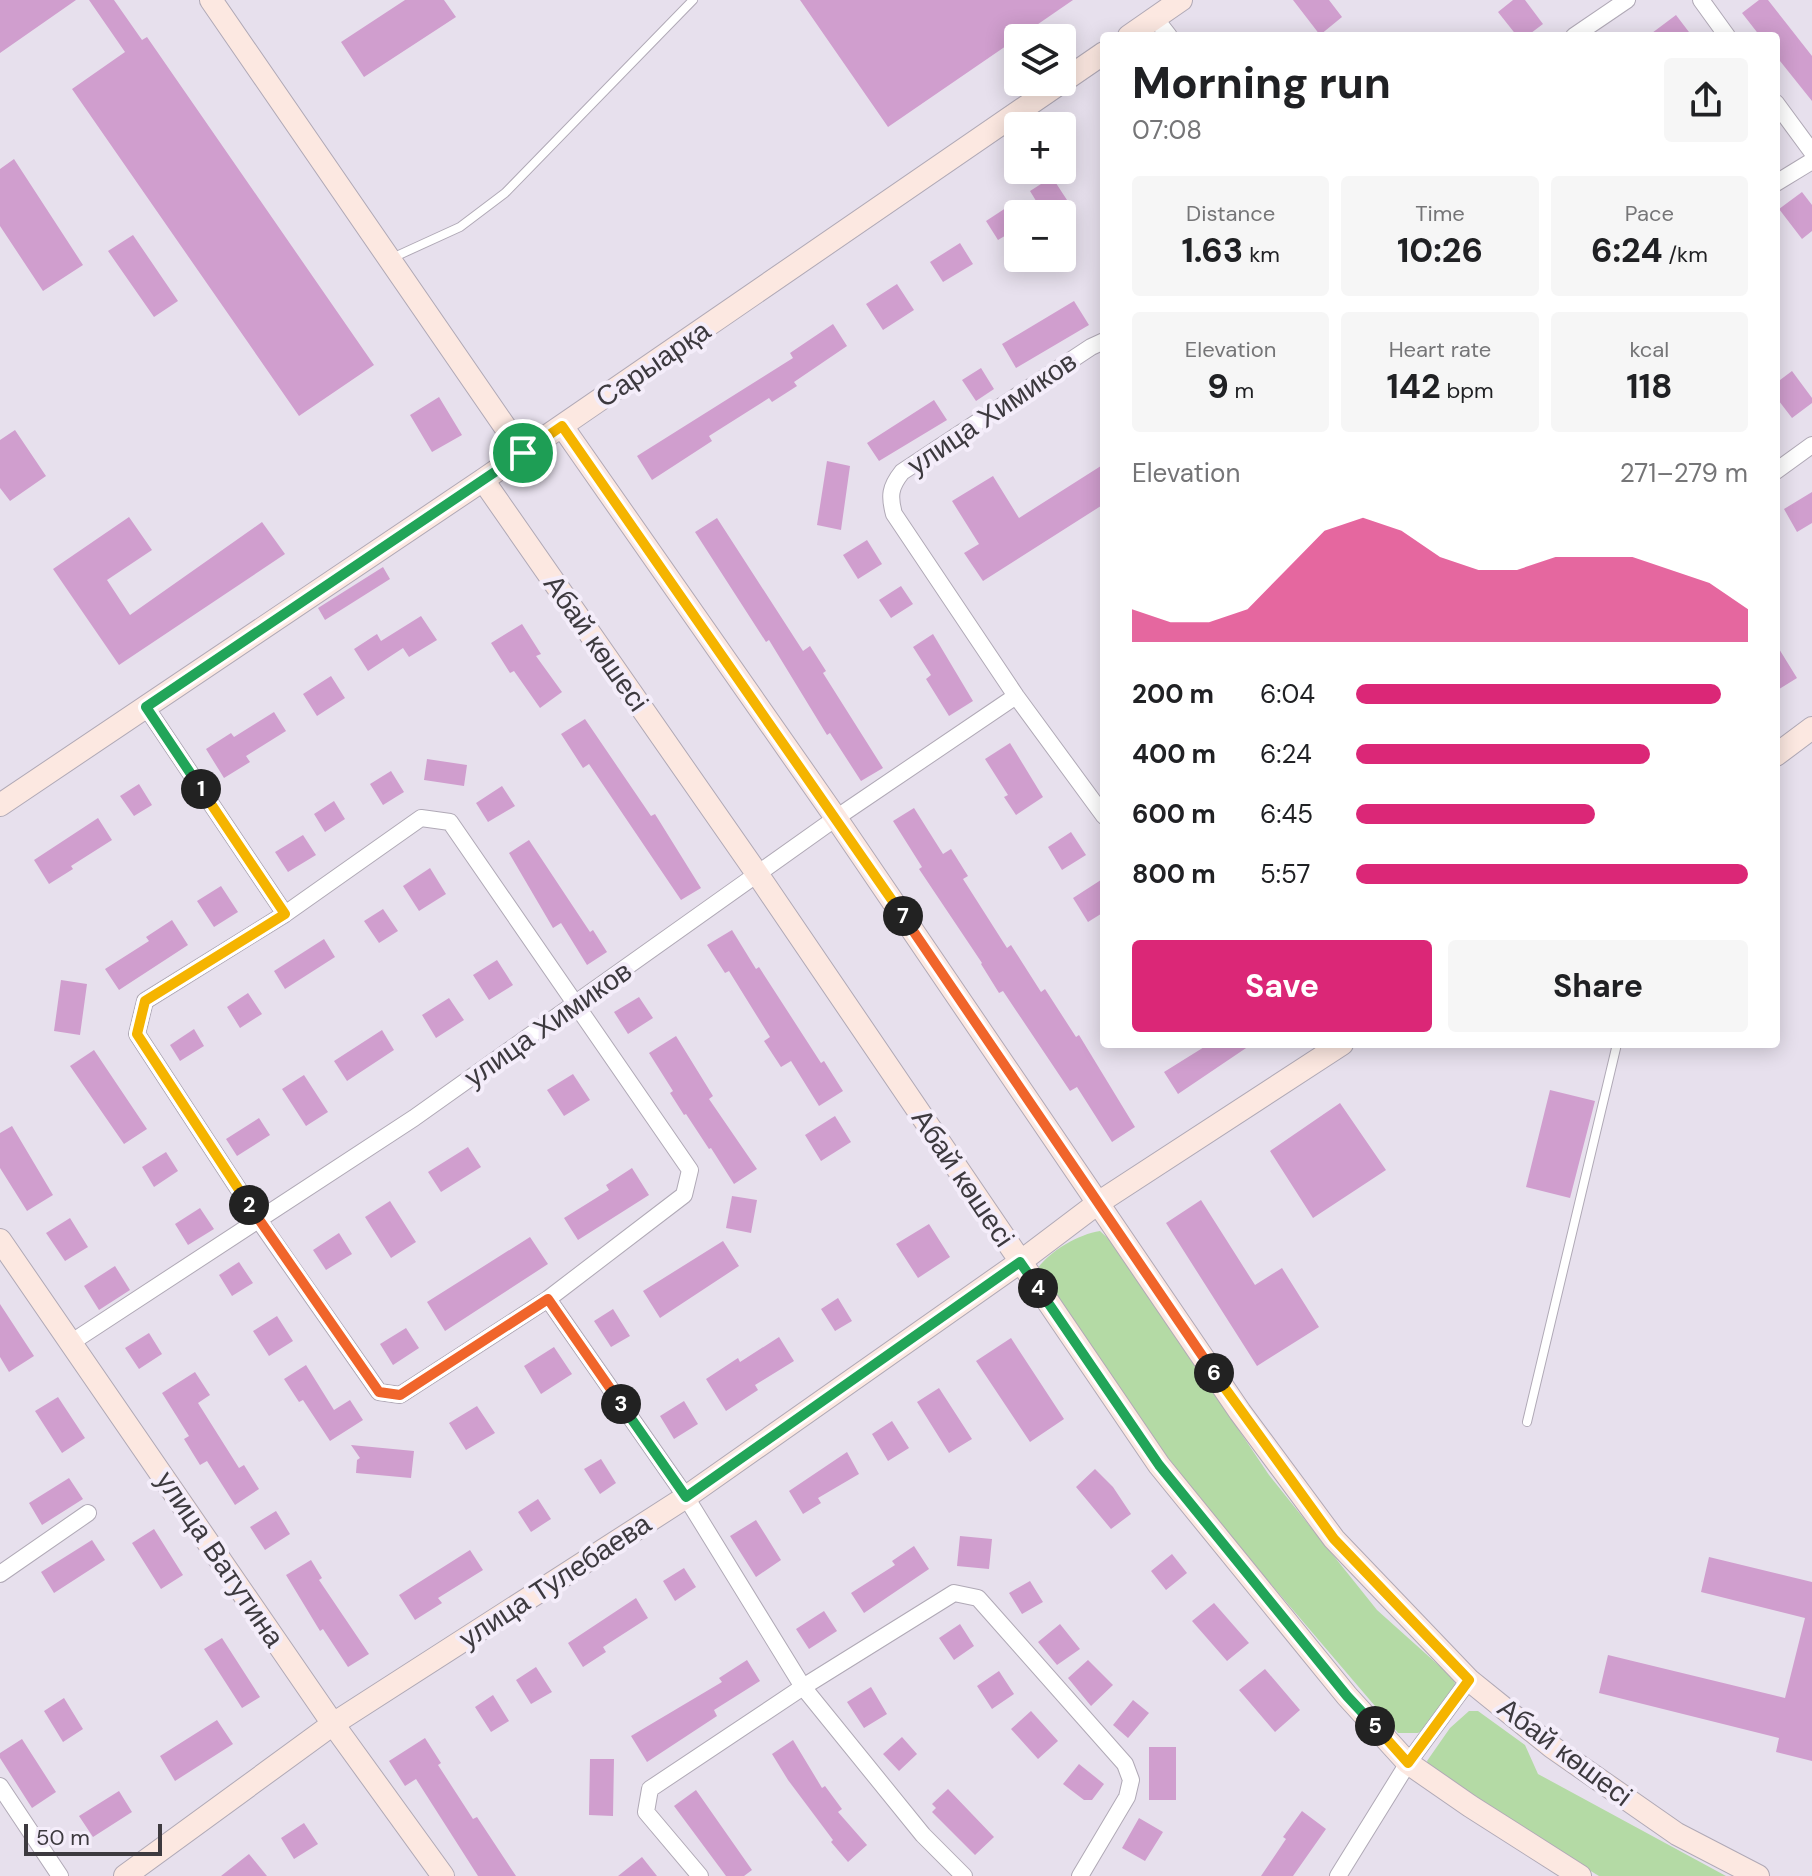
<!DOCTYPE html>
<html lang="en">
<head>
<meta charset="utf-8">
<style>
	body { margin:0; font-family:"DM Sans",sans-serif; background:#f6f6f6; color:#202124; height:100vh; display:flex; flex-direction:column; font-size:30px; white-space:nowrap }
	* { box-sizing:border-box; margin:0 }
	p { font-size:26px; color:#757577 }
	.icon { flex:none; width:44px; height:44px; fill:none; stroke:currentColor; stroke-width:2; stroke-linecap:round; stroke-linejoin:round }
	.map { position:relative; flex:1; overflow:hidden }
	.drawer { position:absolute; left:1100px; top:32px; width:680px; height:1016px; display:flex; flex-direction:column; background:#fff; border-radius:8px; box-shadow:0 4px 20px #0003 }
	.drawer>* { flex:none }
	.buttons { position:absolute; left:1004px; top:24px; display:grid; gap:16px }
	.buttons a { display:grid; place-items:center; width:72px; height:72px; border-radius:8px; background:#fff; box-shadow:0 4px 20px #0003; font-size:40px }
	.scale { position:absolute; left:24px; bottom:20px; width:138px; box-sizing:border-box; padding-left:8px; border:4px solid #3d3a3f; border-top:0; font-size:22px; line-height:28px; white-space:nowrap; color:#3d3a3f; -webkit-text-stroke:6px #f4edfa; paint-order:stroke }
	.pin { position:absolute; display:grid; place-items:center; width:68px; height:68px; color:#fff; margin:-34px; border:4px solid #fff; border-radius:50%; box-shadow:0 2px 8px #0007 }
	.km { position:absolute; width:40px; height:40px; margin:-20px; border-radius:50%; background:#222; color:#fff; font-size:22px; line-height:40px; text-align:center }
	.round { display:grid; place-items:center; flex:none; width:84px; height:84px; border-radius:8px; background:#f6f6f6 }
	.overview { display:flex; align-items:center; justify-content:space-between; height:136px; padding:0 32px }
	h1 { font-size:44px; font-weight:700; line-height:60px }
	.metrics { display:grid; grid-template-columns:repeat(3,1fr); gap:12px; height:136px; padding:8px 32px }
	.metrics div { display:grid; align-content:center; border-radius:8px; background:#f6f6f6; text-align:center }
	.metrics b { font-size:34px; font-weight:700 }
	.metrics small { font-size:22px; font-weight:400 }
	.metrics p { font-size:22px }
	.chart { height:224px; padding:16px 32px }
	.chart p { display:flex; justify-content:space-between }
	.chart svg { width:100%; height:144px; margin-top:8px; fill:#db2777; opacity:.7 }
	.button { display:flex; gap:16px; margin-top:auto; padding:16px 32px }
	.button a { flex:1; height:92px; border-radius:8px; background:#db2777; color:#fff; font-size:32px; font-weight:700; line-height:92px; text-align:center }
	.button a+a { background:#f6f6f6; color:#202124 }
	ul { padding:0 32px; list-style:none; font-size:26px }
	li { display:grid; grid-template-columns:128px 96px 1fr; align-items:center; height:60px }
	li i { height:20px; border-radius:10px; background:#db2777 }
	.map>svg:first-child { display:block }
</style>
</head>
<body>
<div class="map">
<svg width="1812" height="1876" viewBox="0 0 1812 1876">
	<rect width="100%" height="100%" fill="#e7e0ed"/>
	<path fill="#b4daa5" d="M1100 1231 1114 1244 1269 1475 1377 1610 1454 1679 1456 1689 1432 1724 1418 1733H1398L1143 1434 1038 1268C1050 1251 1079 1234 1100 1231Z
		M1469 1711H1478L1525 1745 1538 1774 1726 1876H1599L1435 1777 1427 1761 1450 1728Z"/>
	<path fill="#d09ece" d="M0 0H76L0 53Z
		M89 0H114L142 40 147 37 374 365 299 416 72 89 125 52Z
		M405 0H444L456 17 364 77 341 42Z
		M800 0H1073L888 127Z
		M1293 0H1329L1342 17 1320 35Z
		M1513 0H1525L1543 24 1527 36H1517L1498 12Z
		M1759 0H1768L1812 56V101L1776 56V36H1760L1742 13Z
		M1676 15 1692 36H1648Z
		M14 159 83 265 43 291 0 226V169Z
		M1052 177 1067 200 1044 214 1030 191Z
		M1802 192 1812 205V231L1802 239 1779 209Z
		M1018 200V228L998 240 986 221Z
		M133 235 178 301 154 317 108 251Z
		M960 243 973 264 943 282 930 262Z
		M897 284 914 310 883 330 866 304Z
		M1074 301 1089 325 1016 368 1002 344Z
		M833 324 847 346 794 382 797 386 772 402 769 398 709 436 712 441 652 480 637 456 793 358 790 353Z
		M981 368 994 389 976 401 962 380Z
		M1792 371 1812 398V403L1792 418 1776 397V383Z
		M439 397 462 435 432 452 410 415Z
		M934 400 947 420 879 461 867 443Z
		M15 430 46 476 10 501 0 488V440Z
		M827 461 850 466 841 530 817 525Z
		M1104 464V504L983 581 964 553 979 544 952 501 993 476 1019 518Z
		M1812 492V523L1797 532 1784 509Z
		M129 517 152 550 107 580 130 615 262 522 285 554 119 665 53 569Z
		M717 518 803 651 810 646 826 671 823 673 883 768 861 781 830 733 827 735 769 640 766 642 695 532Z
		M867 540 882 564 858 579 843 555Z
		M383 567 390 579 325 620 318 608Z
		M901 586 913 604 891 618 879 600Z
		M421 616 437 640 409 657 403 648 368 671 354 649 377 634 381 641Z
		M522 624 541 654 536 656 562 692 540 708 514 671 510 673 491 643Z
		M933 634 973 701 949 716 926 679 931 675 913 647Z
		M1776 644 1797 678 1776 691Z
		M331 676 345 698 317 716 303 694Z
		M274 712 286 731 246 756 250 762 224 778 206 749 231 733 234 737Z
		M585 719 651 816 655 814 701 888 681 900 589 764 583 768 561 734Z
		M1010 743 1043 797 1016 815 1004 797 1008 795 985 759Z
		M427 759 467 765 464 786 424 780Z
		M391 771 404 792 383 805 370 784Z
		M139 784 152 805 134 816 120 796Z
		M502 786 515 806 488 822 476 803Z
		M334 801 345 819 325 832 314 814Z
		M914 808 943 854 951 849 968 876 963 879 1007 948 1011 945 1041 992 1045 989 1076 1037 1079 1035 1135 1127 1112 1142 1077 1087 1070 1091 1003 991 999 993 981 964 982 963 919 869 922 867 893 821Z
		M98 818 112 840 71 866 73 869 49 884 34 860Z
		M1071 832 1086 855 1062 870 1048 847Z
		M303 835 316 855 288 872 275 852Z
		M529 840 590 932 593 930 607 952 587 965 561 923 553 928 509 853Z
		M430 868 446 894 419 911 403 886Z
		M1104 878V912L1088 922 1073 898Z
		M221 886 238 912 214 927 197 901Z
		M383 909 398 931 379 943 364 921Z
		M172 920 188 945 119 990 105 969 149 941 146 937Z
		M732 930 756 969 759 967 821 1063 824 1061 843 1091 819 1106 791 1061 781 1067 764 1041 770 1037 729 971 725 973 707 945Z
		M324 939 335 957 285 989 274 971Z
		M497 960 513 985 489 1000 473 975Z
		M61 980 87 984 80 1035 54 1031Z
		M248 993 262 1014 240 1028 227 1007Z
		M639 997 653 1018 628 1034 614 1012Z
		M449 998 464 1020 436 1038 422 1015Z
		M194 1029 204 1046 180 1061 170 1045Z
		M382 1030 394 1050 347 1081 334 1061Z
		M676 1036 713 1096 709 1099 757 1169 734 1184 711 1148 709 1149 686 1114 684 1115 670 1093 673 1091 649 1053Z
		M1209 1044H1252L1178 1094 1164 1072Z
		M94 1050 147 1129 124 1144 70 1066Z
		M573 1074 590 1100 564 1116 547 1090Z
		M304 1075 328 1112 306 1126 282 1089Z
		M1550 1090 1595 1101 1570 1198 1526 1187Z
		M1340 1103 1386 1170 1313 1218 1270 1151Z
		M835 1116 851 1142 821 1161 805 1135Z
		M259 1118 270 1135 237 1156 226 1139Z
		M12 1126 53 1195 27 1211 0 1168V1133Z
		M468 1147 481 1167 441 1192 428 1172Z
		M166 1152 178 1171 154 1187 142 1167Z
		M632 1168 649 1195 578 1240 564 1218 609 1190 606 1185Z
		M732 1196 757 1200 751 1233 726 1228Z
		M1201 1200 1255 1285 1282 1268 1319 1327 1257 1366 1166 1223Z
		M390 1201 416 1242 391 1258 365 1217Z
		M200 1208 214 1229 188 1245 175 1224Z
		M70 1218 88 1247 65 1261 46 1233Z
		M929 1224 950 1257 918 1278 896 1244Z
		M339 1233 352 1254 326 1270 313 1250Z
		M530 1237 548 1264 445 1331 427 1302Z
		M723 1241 739 1266 660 1318 643 1291Z
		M239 1262 253 1283 232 1296 219 1275Z
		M115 1266 130 1290 99 1310 84 1286Z
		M838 1298 852 1321 835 1331 821 1309Z
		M0 1304 34 1356 9 1372 0 1357Z
		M613 1309 630 1336 611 1347 594 1321Z
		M277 1316 293 1341 269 1356 253 1331Z
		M406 1328 419 1348 393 1365 380 1344Z
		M149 1333 162 1354 139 1369 125 1348Z
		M779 1337 794 1361 755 1385 758 1390 726 1411 706 1379 738 1358 740 1362Z
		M1011 1338 1064 1419 1030 1442 976 1361Z
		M554 1347 572 1374 541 1394 524 1366Z
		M306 1365 334 1410 350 1400 363 1420 330 1441 303 1400 299 1402 284 1379Z
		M195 1372 210 1395 198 1403 239 1468 244 1465 259 1489 235 1505 207 1461 200 1465 184 1439 189 1436 162 1393Z
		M939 1388 972 1439 949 1453 917 1402Z
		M58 1397 85 1438 62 1453 35 1411Z
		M684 1401 698 1424 674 1439 660 1416Z
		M477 1406 495 1433 466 1450 449 1423Z
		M892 1421 909 1448 888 1461 872 1434Z
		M351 1445 414 1451 411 1478 356 1473 357 1460 360 1458Z
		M847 1452 859 1474 818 1498 821 1503 803 1514 789 1491Z
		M601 1459 616 1483 600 1494 584 1469Z
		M1095 1469 1113 1487 1131 1514 1111 1529 1076 1487Z
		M69 1478 83 1499 42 1525 29 1503Z
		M538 1499 551 1519 531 1532 518 1512Z
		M276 1511 290 1534 265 1550 250 1527Z
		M756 1520 781 1560 756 1577 730 1536Z
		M154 1529 183 1575 161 1589 132 1543Z
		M960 1536 992 1539 989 1569 957 1566Z
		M92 1540 105 1560 54 1593 41 1572Z
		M914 1546 929 1569 864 1613 851 1593 895 1565 892 1561Z
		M470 1550 483 1570 438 1598 442 1603 415 1620 399 1595Z
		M1172 1554 1187 1573 1166 1590 1151 1571Z
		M1709 1557 1812 1582V1761L1776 1752 1779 1738 1599 1693 1608 1655 1785 1698 1805 1618 1701 1592Z
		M311 1560 322 1578 319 1580 369 1654 348 1667 323 1629 320 1631 286 1575Z
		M684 1568 696 1587 675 1601 663 1581Z
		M1030 1581 1043 1602 1022 1614 1009 1593Z
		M636 1598 648 1618 603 1647 606 1652 583 1667 568 1643Z
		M1214 1603 1249 1643 1227 1661 1192 1621Z
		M824 1611 837 1631 809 1649 796 1629Z
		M960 1624 974 1646 954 1660 939 1638Z
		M1060 1624 1080 1649 1057 1665 1038 1642Z
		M222 1638 260 1697 242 1708 204 1649Z
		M747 1660 760 1681 714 1710 717 1716 647 1762 631 1736 722 1682 719 1678Z
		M1088 1660 1113 1685 1091 1706 1068 1678Z
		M536 1667 552 1692 531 1704 516 1680Z
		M1265 1669 1300 1710 1275 1732 1239 1690Z
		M999 1671 1014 1694 992 1709 977 1686Z
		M871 1687 887 1714 864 1728 847 1702Z
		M493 1695 509 1721 491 1732 475 1707Z
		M64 1698 83 1729 63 1742 44 1711Z
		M1133 1700 1149 1713 1128 1738 1113 1725Z
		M1031 1711 1058 1741 1038 1759 1011 1729Z
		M217 1720 233 1744 175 1781 160 1756Z
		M902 1737 917 1754 899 1771 883 1754Z
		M425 1738 441 1763 438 1765 473 1819 477 1817 516 1876H478L416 1779 405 1786 389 1761Z
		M22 1739 56 1792 32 1808 0 1758V1753Z
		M793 1740 822 1788 825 1786 842 1809 838 1812 867 1845 848 1862 831 1842 833 1840 788 1780 772 1754Z
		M1149 1747H1176V1800H1149Z
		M590 1759H614L613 1816 589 1815Z
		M1079 1764 1104 1784 1092 1800H1084L1063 1784Z
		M948 1789 994 1837 975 1855 932 1812 936 1808 932 1804Z
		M696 1790 752 1870 744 1876H726L674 1806Z
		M119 1791 132 1812 93 1837 79 1816Z
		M1302 1811 1326 1829 1293 1876H1261L1286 1839 1283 1837Z
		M1139 1818 1163 1832 1145 1861 1122 1848Z
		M304 1823 318 1844 294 1859 281 1838Z
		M249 1854 267 1876H221Z
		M642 1857 657 1876H618Z"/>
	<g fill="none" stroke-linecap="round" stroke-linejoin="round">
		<g stroke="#b0a9b6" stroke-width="10">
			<path id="lane" d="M390 259 460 227 505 193 693 0
				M1527 1422 1617 1044"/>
		</g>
		<g stroke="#b0a9b6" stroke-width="18">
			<path id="street" d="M1701 0 1727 36
				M1155 18 1169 36
				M1574 36 1627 0
				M1776 103 1812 152
				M1776 183 1812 161
				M1104 341 1091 347 902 472C890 487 889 496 894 514L1016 696 1104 816
				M1776 471 1812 445
				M146 707 285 914
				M421 818 450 822 690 1170 684 1195 548 1299 400 1395 379 1392 258 1219 137 1034 145 1001 285 914Z
				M548 1299 686 1497 803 1687 923 1835 964 1876
				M72 1342 414 1118 836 818 1016 696
				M0 1574 88 1513
				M0 1786 60 1876
				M700 1876 646 1812 650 1789 803 1687 954 1593 978 1598 1125 1764 1131 1780 1127 1797 1080 1876
				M1338 1876 1408 1763 1469 1680"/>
		</g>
		<g stroke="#b0a9b6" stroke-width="24">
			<path id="secondary" d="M211 0 523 453
				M1129 36 1181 0
				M562 426 836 818 1240 1412 1334 1539 1469 1680 1552 1747 1677 1834 1758 1876
				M483 480 758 875 1159 1465 1347 1696 1408 1763 1470 1806 1580 1876
				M1776 755 1812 728
				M0 805 483 480 1104 53
				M0 1240 333 1724 443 1876
				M125 1876 333 1724 686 1497 1020 1262 1098 1203 1342 1044"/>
		</g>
		<use href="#lane" stroke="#fff" stroke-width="8"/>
		<use href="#street" stroke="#fff" stroke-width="16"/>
		<use href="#secondary" stroke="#fce8e1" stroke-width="22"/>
	</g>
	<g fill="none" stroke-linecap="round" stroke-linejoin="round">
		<g stroke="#fff" stroke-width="16">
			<path id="split-1" d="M201 789 146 707 523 453"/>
		</g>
		<g stroke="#fff" stroke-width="16">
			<path id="split-2" d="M201 789 285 914 145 1001 137 1034 249 1205"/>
		</g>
		<g stroke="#fff" stroke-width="16">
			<path id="split-3" d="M249 1205 379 1392 400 1395 548 1299 621 1404"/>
		</g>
		<g stroke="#fff" stroke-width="16">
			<path id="split-4" d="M621 1404 686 1497 1020 1262 1038 1288"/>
		</g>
		<g stroke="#fff" stroke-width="16">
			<path id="split-5" d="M1038 1288 1159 1465 1347 1696 1375 1726"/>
		</g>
		<g stroke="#fff" stroke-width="16">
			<path id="split-6" d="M1214 1373 1334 1539 1469 1680 1408 1763 1375 1726"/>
		</g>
		<g stroke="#fff" stroke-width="16">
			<path id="split-7" d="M903 916 1214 1373"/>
		</g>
		<g stroke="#fff" stroke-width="16">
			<path id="split-8" d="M523 453 562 426 903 916"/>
		</g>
		<use href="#split-1" stroke="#22a559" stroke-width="10"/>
		<use href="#split-2" stroke="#f5b400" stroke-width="10"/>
		<use href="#split-3" stroke="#f0652b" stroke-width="10"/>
		<use href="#split-4" stroke="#22a559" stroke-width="10"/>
		<use href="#split-5" stroke="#22a559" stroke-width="10"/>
		<use href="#split-6" stroke="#f5b400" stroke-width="10"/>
		<use href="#split-7" stroke="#f0652b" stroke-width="10"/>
		<use href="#split-8" stroke="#f5b400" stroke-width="10"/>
	</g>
	<g text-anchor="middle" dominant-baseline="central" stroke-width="8" stroke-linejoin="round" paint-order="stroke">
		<g font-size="28" fill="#3d3a3f" stroke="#f4edfa">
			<text transform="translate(653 364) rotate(-34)">Сарыарқа</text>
			<text transform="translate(992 413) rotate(-34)">улица Химиков</text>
			<text transform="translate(596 643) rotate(55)">Абай көшесі</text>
			<text transform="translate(548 1024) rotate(-35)">улица Химиков</text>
			<text transform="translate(963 1178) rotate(56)">Абай көшесі</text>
			<text transform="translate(220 1559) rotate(56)">улица Ватутина</text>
			<text transform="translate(555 1581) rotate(-33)">улица Тулебаева</text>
			<text transform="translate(1565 1752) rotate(37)">Абай көшесі</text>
		</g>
	</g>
</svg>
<div class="buttons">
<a><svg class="icon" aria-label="layers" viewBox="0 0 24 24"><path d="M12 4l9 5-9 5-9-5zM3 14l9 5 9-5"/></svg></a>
<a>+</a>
<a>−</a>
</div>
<div class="scale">50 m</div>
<div class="pin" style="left:523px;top:453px;background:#1e9e55"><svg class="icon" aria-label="arrive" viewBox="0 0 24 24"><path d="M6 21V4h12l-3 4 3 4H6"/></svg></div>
<b class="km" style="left:201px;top:789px">1</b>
<b class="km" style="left:249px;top:1205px">2</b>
<b class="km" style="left:621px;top:1404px">3</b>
<b class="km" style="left:1038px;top:1288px">4</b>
<b class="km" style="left:1375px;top:1726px">5</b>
<b class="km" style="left:1214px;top:1373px">6</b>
<b class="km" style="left:903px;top:916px">7</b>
<section class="drawer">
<div class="overview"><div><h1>Morning run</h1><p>07:08</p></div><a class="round"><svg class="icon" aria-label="share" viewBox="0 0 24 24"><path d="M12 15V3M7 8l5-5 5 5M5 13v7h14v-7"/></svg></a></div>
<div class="metrics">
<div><p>Distance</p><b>1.63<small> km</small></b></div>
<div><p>Time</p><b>10:26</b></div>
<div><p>Pace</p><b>6:24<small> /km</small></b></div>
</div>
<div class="metrics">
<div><p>Elevation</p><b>9<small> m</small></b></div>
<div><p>Heart rate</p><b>142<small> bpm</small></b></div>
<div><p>kcal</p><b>118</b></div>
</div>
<div class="chart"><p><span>Elevation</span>271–279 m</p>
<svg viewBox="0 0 160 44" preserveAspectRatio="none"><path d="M0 44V34L10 38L20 38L30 34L40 22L50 10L60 6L70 10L80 18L90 22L100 22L110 18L120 18L130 18L140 22L150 26L160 34V44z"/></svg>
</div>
<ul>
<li><b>200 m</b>6:04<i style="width:93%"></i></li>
<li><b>400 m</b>6:24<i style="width:75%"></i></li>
<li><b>600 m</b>6:45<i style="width:61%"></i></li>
<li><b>800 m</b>5:57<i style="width:100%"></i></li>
</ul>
<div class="button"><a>Save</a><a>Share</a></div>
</section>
</div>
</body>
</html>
